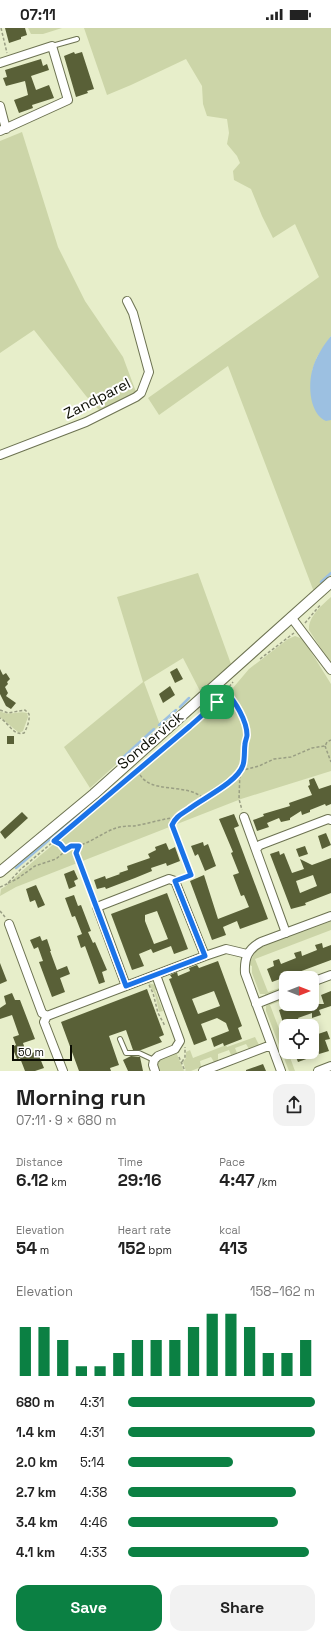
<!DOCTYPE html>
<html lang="en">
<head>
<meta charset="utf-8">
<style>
	body { margin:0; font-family:"Space Grotesk",sans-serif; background:#f2f2f2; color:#222; height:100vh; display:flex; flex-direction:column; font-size:15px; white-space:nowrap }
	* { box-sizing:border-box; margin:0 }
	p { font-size:13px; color:#767676 }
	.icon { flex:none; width:22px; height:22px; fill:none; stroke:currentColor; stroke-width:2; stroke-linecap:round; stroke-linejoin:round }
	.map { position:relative; height:1043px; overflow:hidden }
	.panel { display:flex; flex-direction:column; background:#fff; flex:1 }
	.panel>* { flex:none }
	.needle { width:26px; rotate:90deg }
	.fabs { position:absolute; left:279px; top:943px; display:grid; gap:8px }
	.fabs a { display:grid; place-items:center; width:40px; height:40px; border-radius:8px; background:#fff; box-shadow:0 2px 10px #0003; font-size:20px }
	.scale { position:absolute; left:12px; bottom:10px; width:60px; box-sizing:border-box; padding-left:4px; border:2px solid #0c0e03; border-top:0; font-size:11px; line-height:14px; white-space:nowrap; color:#0c0e03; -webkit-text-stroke:3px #fff; paint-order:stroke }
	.pin { position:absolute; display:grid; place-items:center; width:34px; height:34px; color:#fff; margin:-17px; border-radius:8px; box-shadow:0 2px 6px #0006 }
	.round { display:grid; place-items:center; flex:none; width:42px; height:42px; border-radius:12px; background:#f2f2f2 }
	.head { display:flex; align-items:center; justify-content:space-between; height:68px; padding:0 16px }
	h1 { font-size:22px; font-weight:700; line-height:30px }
	.metrics { display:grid; grid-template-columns:repeat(3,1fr); gap:6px; height:68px; padding:4px 16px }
	.metrics div { display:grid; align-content:center }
	.metrics b { font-size:17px; font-weight:700 }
	.metrics small { font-size:11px; font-weight:400 }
	.metrics p { font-size:11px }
	.chart { height:112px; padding:8px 16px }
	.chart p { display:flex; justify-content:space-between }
	.chart svg { width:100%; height:72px; margin-top:4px; stroke:#0b8043; stroke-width:6 }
	.cta { display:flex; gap:8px; margin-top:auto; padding:8px 16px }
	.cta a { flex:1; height:46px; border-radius:12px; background:#0b8043; color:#fff; font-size:16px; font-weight:700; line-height:46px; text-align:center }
	.cta a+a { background:#f2f2f2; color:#222 }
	ul { padding:0 16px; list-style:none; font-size:13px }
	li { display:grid; grid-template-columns:64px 48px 1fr; align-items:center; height:30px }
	li i { height:10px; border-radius:5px; background:#0b8043 }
	.status { display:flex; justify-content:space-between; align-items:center; height:28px; padding:0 20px; background:#fff; direction:ltr }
	.status svg { height:11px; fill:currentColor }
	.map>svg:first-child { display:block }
</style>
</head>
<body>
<div class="status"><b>07:11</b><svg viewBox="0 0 49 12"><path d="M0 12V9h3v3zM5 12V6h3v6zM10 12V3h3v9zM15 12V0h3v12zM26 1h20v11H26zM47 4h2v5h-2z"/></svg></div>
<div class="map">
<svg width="331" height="1043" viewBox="0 0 331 1043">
	<rect width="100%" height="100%" fill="#e7eeca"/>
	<path fill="#ccd5a8" d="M28 0H62L43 6H31Z
		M84 0H331V308L317 329 312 343 311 365 331 392V549L314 564 228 338 159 387 148 370 319 249 295 196 273 210 262 188 251 161 234 152 233 143 240 135 237 128 227 116 229 105 227 91 207 88 203 76 202 58 186 31 131 57 107 67Z
		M22 104 58 219 85 273 123 329 136 364 102 382H99L86 368 34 302 0 325V113Z
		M198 545 231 636 200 663 183 630 144 654 160 697 90 760 64 719 143 654 117 569Z
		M331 569V636L309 602C308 589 322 577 331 569Z
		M295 608 303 611 331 656V743L241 771 16 859 0 868 1 861 6 858 22 843 221 674 249 641 288 611Z
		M0 683C10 689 18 682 27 685L28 689 23 703 19 705 0 689Z
		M331 893V902L255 931 268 964 285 958 286 961 266 968 265 966H260L252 945V938L249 937C251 932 253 927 256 923 266 914 315 899 331 893Z
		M148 955 156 957 157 961 155 962 163 983 159 984 155 966Z
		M285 968 286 971 270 977 286 1019V1024H288L295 1043H289L266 983V978L269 976 268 974Z
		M255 1009 259 1017 249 1021 246 1016 235 1020 237 1025 231 1027 229 1022 218 1026V1033L214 1034 211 1029 200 1033 201 1039 191 1043H186L183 1034 186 1030V1024L190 1022 193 1030 226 1017 227 1019Z
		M176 1024 184 1043H159L157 1037 158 1032Z"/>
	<path fill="#9cc0e1" d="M331 308V392L326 393C310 386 308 359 312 343 315 330 323 318 331 308Z"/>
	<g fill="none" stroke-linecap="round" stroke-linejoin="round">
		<path stroke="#9cc0e1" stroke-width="2.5" d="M321 554 331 545
			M180 679 189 670
			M159 697 176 682
			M117 735 154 701
			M50 810 79 785
			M16 840 49 812"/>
	</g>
	<path fill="#596037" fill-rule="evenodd" d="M5 0H25L27 7 21 9V11L9 15Z
		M74 24 75 26 82 24 94 61 87 63 88 65 76 69 64 28Z
		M41 31 43 38 47 36 49 42 31 48 36 62 49 57 54 70 32 77 33 80 19 85 14 72 28 67 25 53 6 58 3 50 7 49 5 42Z
		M177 640 183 651 175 655 170 644Z
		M0 641 3 647 6 645 10 651 7 654 8 656 5 659 8 665 6 668 16 675 11 681 6 678 0 666Z
		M170 658 175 667 163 675 159 666Z
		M7 708H14V716H7Z
		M314 750 319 761 331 757V776L326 778 325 776 310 782V784L302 787 301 783 290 790V792L281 794 279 790 267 795 269 799 257 803 253 792 264 788 263 786 290 778 289 775 312 767 308 758 310 757 309 752Z
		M22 784 28 790 5 811 0 804Z
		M234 786 239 798 234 800 268 891 240 901 237 893 223 899 226 907 212 912 190 853 204 847 218 891 249 879 244 867 241 868 233 847 239 845 231 825 233 824 219 791Z
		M326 805 331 817 322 821 318 808Z
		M203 814 204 818 208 816 216 838 205 843 198 826 195 828 191 818Z
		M166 815 169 822 175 819 180 833 167 838 166 835 151 840 152 843 135 850 106 861 105 859 97 861 94 852 105 848 106 851 120 846 119 845 128 842 127 838 150 830 148 826 156 822 155 819Z
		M305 818 308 826 299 829 296 821Z
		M279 823 280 827 284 825 292 845 304 841 300 831 312 837 331 830V865L305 875 306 877 291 881 270 826ZM313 847 317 858 300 865 296 853Z
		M74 842 78 851 74 853 76 858 69 861 64 846Z
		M36 857 45 877 38 880 35 872 30 874 26 861Z
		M167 865 188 921 174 926 171 918 153 925 151 921 139 926 144 938 132 942 111 886ZM157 883 168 911 154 916 145 893V887Z
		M74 867 78 878 81 877 91 903 88 904 93 915 95 914 107 942 102 944 105 954 99 956 85 918 81 920 77 908 82 906 75 888 72 889 65 870Z
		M40 908 42 913 47 911 51 923H50L57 942 67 938 70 946 60 950 65 964 52 969 39 934 43 933 38 919 34 921 30 912Z
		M322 915 323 920 331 917V932L272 954 267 941 274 938 273 933 279 931 281 936 296 930 294 925 301 923 302 928 317 922 315 917Z
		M218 933 242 998 238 1000 242 1011 224 1018 223 1015 214 1019 211 1010 229 1003 226 995 217 990 201 996 207 1012 194 1017 169 951 172 950 170 947 177 944 178 948 190 943 189 940 197 937 199 940ZM214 963 220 978 198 986 192 971Z
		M0 935 7 953 0 956Z
		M147 961 164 1007 159 1009 162 1014 141 1022H133L126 1002 109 1008 119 1037 110 1040 111 1043H79L61 994Z
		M331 963V978L319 982 321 987 312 990V985L298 990 300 995 293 997 291 993 283 995 279 982 296 976H324L321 967Z
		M12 965 15 972H20L35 1011 23 1015 27 1027 37 1023 44 1040 35 1043H25L20 1030 17 1031 12 1019 16 1017 13 1009 19 1007 12 987 0 991V980L6 976 4 968Z
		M327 1003 330 1011 325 1012 329 1023 319 1026 312 1008Z
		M294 1024H311L312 1029 298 1034Z
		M131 1028 140 1029 143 1043H128L123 1032Z
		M263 1036 266 1043H246V1042Z"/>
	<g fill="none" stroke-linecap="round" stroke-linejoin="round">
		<g stroke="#6c7251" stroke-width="6">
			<path id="service" d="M52 18 77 11
				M120 1011 126 1025H139L154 1032"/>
		</g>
		<g stroke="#6c7251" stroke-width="10">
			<path id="minor" d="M0 35 52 18 68 72 0 103
				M0 78 6 101
				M0 427 86 394 136 369 141 365 149 344 133 285 127 273
				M291 589 331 642
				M244 789 286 905
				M256 821 260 817 328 791 331 792
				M9 896 42 985 47 988
				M312 954 331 947
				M126 958 97 879 169 851 175 853 205 928
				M256 976 286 964
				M47 988 205 928 226 921 247 926
				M47 988 44 994 63 1043
				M155 1043 153 1037 154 1032 158 1028 175 1021 180 1013 156 947
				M203 1043 271 1017
				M281 1043 245 945C244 930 248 921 261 914L331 888
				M318 1043 331 1038"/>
		</g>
		<g stroke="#6c7251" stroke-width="12">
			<path id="tertiary" d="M0 844 94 766 331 554"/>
		</g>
		<path stroke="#999e83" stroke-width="1.5" stroke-dasharray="3 2" stroke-linecap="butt" d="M1 0 7 25
			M305 595 321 576
			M260 631 294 605
			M226 664 234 673 242 686 247 707 243 737 240 743 239 771 242 782
			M0 682 8 685 25 682 29 686C30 692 27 700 24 705 13 708 9 695 0 690
			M325 718 331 734
			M137 743C140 746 142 751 146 753 158 763 189 757 203 770
			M174 791 172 797 191 847 181 851
			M55 813 60 816 65 822
			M79 818 76 825 94 873
			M8 855 17 851 35 838 56 831 71 818C86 819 101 805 116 800 122 798 128 798 134 798 146 796 159 792 171 790L174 791 195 775 228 756 240 743 259 738 274 731 291 729 312 720 325 718 327 714 331 712
			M0 859 7 856 21 841 190 698 217 674 233 654
			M0 883 5 889
			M149 957 153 965 158 985 165 998
			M179 1029 185 1043
			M182 1034 185 1029V1019"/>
		<use href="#service" stroke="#fff" stroke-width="4"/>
		<use href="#minor" stroke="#fff" stroke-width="8"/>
		<use href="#tertiary" stroke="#fff" stroke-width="10"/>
	</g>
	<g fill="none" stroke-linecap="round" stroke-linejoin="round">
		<g stroke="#fff" stroke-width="8">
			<path id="route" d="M226 664C235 673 247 693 247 707 247 710 245 713 245 716 244 722 245 731 243 737 238 754 203 770 189 781 182 786 176 788 172 797L191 847 175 853 205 928 126 958 76 825 79 818H71L65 822 60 816 54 813 190 698 217 674Z"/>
		</g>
		<use href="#route" stroke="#1a73e8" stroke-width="5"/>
	</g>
	<g text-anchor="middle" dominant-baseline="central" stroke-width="4" stroke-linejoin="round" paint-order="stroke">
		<g font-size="15" fill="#0c0e03" stroke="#fff">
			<text transform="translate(97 370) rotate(-27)">Zandparel</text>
			<text transform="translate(150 712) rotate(-40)">Sondervick</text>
		</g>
	</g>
</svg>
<div class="fabs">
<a><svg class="needle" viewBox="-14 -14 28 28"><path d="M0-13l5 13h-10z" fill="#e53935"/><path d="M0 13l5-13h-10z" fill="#767676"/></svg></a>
<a><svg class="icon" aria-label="locate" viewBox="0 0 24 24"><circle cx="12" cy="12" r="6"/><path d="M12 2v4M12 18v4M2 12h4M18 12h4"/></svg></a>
</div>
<div class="scale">50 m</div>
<div class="pin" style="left:217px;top:674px;background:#1e9e55"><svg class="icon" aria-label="arrive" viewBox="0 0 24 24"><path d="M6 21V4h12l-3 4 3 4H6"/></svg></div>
</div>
<section class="panel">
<div class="head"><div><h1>Morning run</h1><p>07:11 · 9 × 680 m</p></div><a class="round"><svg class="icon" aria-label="share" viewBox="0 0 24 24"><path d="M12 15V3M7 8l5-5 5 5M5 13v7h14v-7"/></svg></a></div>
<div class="metrics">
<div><p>Distance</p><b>6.12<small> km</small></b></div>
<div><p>Time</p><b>29:16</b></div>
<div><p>Pace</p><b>4:47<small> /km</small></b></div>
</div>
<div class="metrics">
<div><p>Elevation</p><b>54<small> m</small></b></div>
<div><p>Heart rate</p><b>152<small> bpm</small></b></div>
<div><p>kcal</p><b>413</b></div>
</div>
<div class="chart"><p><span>Elevation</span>158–162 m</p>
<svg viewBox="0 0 160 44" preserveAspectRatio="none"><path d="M5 44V14M15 44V14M25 44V22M35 44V38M45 44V38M55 44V30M65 44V22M75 44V22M85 44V22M95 44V14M105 44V6M115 44V6M125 44V14M135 44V30M145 44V30M155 44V22"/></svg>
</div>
<ul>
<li><b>680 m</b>4:31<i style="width:100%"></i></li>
<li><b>1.4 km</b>4:31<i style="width:100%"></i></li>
<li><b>2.0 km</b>5:14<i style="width:56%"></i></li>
<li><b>2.7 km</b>4:38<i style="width:90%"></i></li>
<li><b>3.4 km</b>4:46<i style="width:80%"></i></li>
<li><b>4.1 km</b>4:33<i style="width:97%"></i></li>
</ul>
<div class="cta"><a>Save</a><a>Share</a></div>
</section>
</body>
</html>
